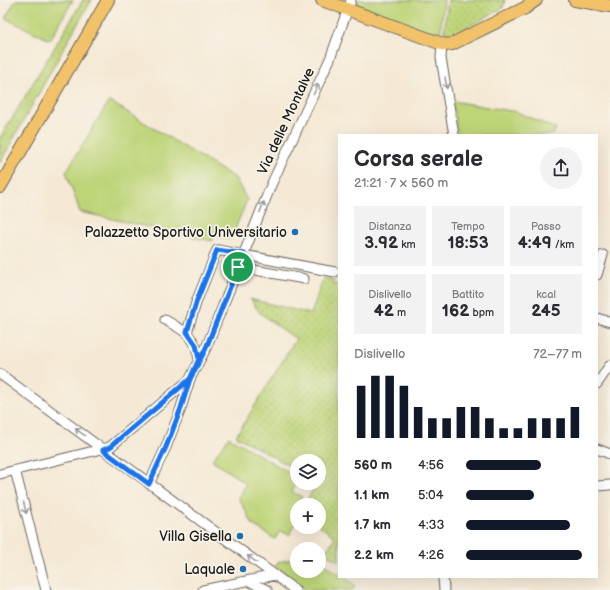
<!DOCTYPE html>
<html lang="it">
<head>
<meta charset="utf-8">
<style>
	body { margin:0; font-family:"Balsamiq Sans",sans-serif; background:#f2f2f3; color:#2b2b33; height:100vh; display:flex; flex-direction:column; font-size:15px; white-space:nowrap }
	* { box-sizing:border-box; margin:0 }
	p { font-size:13px; color:#7c7c81 }
	.icon { flex:none; width:22px; height:22px; fill:none; stroke:currentColor; stroke-width:2; stroke-linecap:round; stroke-linejoin:round }
	.map { position:relative; flex:1; overflow:hidden }
	.sheet { position:absolute; left:338px; top:134px; width:260px; height:444px; display:flex; flex-direction:column; background:#fff; border-radius:0px; box-shadow:0 4px 16px #0002 }
	.sheet>* { flex:none }
	.fabs { position:absolute; left:290px; top:454px; display:grid; gap:8px }
	.fabs a { display:grid; place-items:center; width:36px; height:36px; border-radius:50%; background:#fff; box-shadow:0 4px 16px #0002; font-size:20px }
	.pin { position:absolute; display:grid; place-items:center; width:34px; height:34px; color:#fff; margin:-17px; border:2px solid #fff; border-radius:50%; box-shadow:0 1px 4px #0007 }
	.round { display:grid; place-items:center; flex:none; width:42px; height:42px; border-radius:21px; background:#f2f2f3 }
	.summary { display:flex; align-items:center; justify-content:space-between; height:68px; padding:0 16px }
	h1 { font-size:22px; font-weight:800; line-height:30px }
	.figures { display:grid; grid-template-columns:repeat(3,1fr); gap:6px; height:68px; padding:4px 16px }
	.figures div { display:grid; align-content:center; border-radius:0px; background:#f2f2f3; text-align:center }
	.figures b { font-size:17px; font-weight:800 }
	.figures small { font-size:11px; font-weight:400 }
	.figures p { font-size:11px }
	.chart { height:112px; padding:8px 16px }
	.chart p { display:flex; justify-content:space-between }
	.chart svg { width:100%; height:72px; margin-top:4px; stroke:#111827; stroke-width:6 }
	ul { padding:0 16px; list-style:none; font-size:13px }
	li { display:grid; grid-template-columns:64px 48px 1fr; align-items:center; height:30px }
	li i { height:10px; border-radius:5px; background:#111827 }
	.map>svg:first-child { display:block }
</style>
</head>
<body>
<div class="map">
<svg width="610" height="590" viewBox="0 0 610 590">
	<defs>
		<pattern id="grass-dots" width="8" height="8" patternUnits="userSpaceOnUse"><rect width="8" height="8" fill="#bdd478"/><path d="M2 2h.1M6 6h.1" fill="none" stroke="#a2b567" stroke-width="1.8" stroke-linecap="round"/></pattern>
	</defs>
	<rect width="100%" height="100%" fill="#f7f3e8"/>
	<filter id="ink" filterUnits="userSpaceOnUse"><feTurbulence type="fractalNoise" baseFrequency=".025" numOctaves="2"/><feDisplacementMap in="SourceGraphic" scale="8" xChannelSelector="R" yChannelSelector="G"/><feConvolveMatrix kernelMatrix="1 2 1 2 8 2 1 2 1" color-interpolation-filters="sRGB"/></filter>
	<filter id="wash" filterUnits="userSpaceOnUse"><feTurbulence type="fractalNoise" baseFrequency=".012" numOctaves="4" result="noise"/><feDisplacementMap in="SourceGraphic" scale="16" xChannelSelector="R" yChannelSelector="G"/><feGaussianBlur stdDeviation="0.9" result="paint"/><feColorMatrix in="noise" values="0 0 0 0 0 0 0 0 0 0 0 0 0 0 0 0 0 1.4 0 .05"/><feComposite in="paint" operator="in"/></filter>
	<g filter="url(#wash)">
		<rect width="100%" height="100%" fill="#f5e9d5"/>
		<path fill="url(#grass-dots)" stroke="#6c784a" d="M83 0H92L75 28 0 163V138Z
			M448 0H505L503 8 453 35 444 32Z
			M323 278 334 280 332 284 339 285V561L325 554 335 537 319 525V505H305L316 483H319V461H297V470L236 436 296 339 260 313 250 299 311 314Z"/>
		<path fill="#bdd478" stroke="#6c784a" d="M16 0H73L50 40 5 18Z
			M358 0H444L440 37 360 7 357 4Z
			M109 101 235 178 247 200 231 239 213 235 212 241 80 212 66 172Z
			M452 101 517 112 556 129 553 135H458Z
			M229 437 297 477V481L292 492 302 497 292 514 297 518V520L289 535 280 531 275 539 253 525 239 498 246 484 212 460Z
			M297 558V571H319V560L339 574V577H344L355 585 353 590H306L275 566 278 562Z"/>
	</g>
	<g filter="url(#ink)">
		<g fill="none" stroke-linecap="round" stroke-linejoin="round">
			<g stroke="#68645d" stroke-width="11">
				<path id="minor" d="M442 45 441 58 454 135
					M238 267 304 279
					M597 275 603 255
					M597 318 610 322
					M165 320C185 331 195 335 199 359
					M187 332 197 300 217 250 335 272
					M0 374 295 590
					M597 384 610 365
					M597 449 610 454
					M15 470 46 590
					M0 474 110 447 189 380
					M149 484 166 447 180 411 190 379 206 348 272 183 330 59 351 0
					M597 486 610 485
					M443 577 444 590
					M249 581 267 590
					M203 590 275 575"/>
			</g>
			<g stroke="#68645d" stroke-width="14">
				<path id="major" d="M322 0 445 45 452 44 525 8 536 0
					M575 0 610 6
					M0 187 108 0"/>
			</g>
			<use href="#minor" stroke="#fff" stroke-width="9"/>
			<use href="#major" stroke="#f2c26a" stroke-width="12"/>
		</g>
		<defs><path id="oneway-shaft" d="M-6 0H5M1.5-3L5.5 0L1.5 3" fill="none" stroke-width="1.6" stroke-linecap="round" stroke-linejoin="round"/></defs>
		<g stroke="#999">
			<use href="#oneway-shaft" transform="translate(446 83) rotate(81)"/>
			<use href="#oneway-shaft" transform="translate(316 89) rotate(-65)"/>
			<use href="#oneway-shaft" transform="translate(262 207) rotate(-68)"/>
			<use href="#oneway-shaft" transform="translate(80 432) rotate(-144)"/>
			<use href="#oneway-shaft" transform="translate(25 508) rotate(76)"/>
			<use href="#oneway-shaft" transform="translate(252 559) rotate(-144)"/>
		</g>
	</g>
	<g fill="none" stroke-linecap="round" stroke-linejoin="round" filter="url(#ink)">
		<g stroke="#fff" stroke-width="8">
			<path id="route" d="M238 267 206 348 190 379 110 447 103 450 149 484 166 447 180 411 190 379 199 359 196 345 187 332 197 300 217 250 244 254 238 267"/>
		</g>
		<use href="#route" stroke="#1a73e8" stroke-width="5"/>
	</g>
	<g fill="#1f6fb2" stroke="#f7f3e8" stroke-width="1.5">
		<circle cx="295" cy="232" r="4"/>
		<circle cx="240" cy="536" r="4"/>
		<circle cx="243" cy="569" r="4"/>
	</g>
	<g text-anchor="middle" dominant-baseline="central" stroke-width="3.5" stroke-linejoin="round" paint-order="stroke">
		<g font-size="14" fill="#1c1c1c" stroke="#f7f3e8">
			<text transform="translate(286 121) rotate(-65)">Via delle Montalve</text>
		</g>
		<g font-size="14" fill="#1c1c1c" stroke="#f7f3e8" text-anchor="end">
			<text x="287" y="232">Palazzetto Sportivo Universitario</text>
			<text x="232" y="536">Villa Gisella</text>
			<text x="235" y="569">Laquale</text>
		</g>
	</g>
</svg>
<div class="fabs">
<a><svg class="icon" aria-label="layers" viewBox="0 0 24 24"><path d="M12 4l9 5-9 5-9-5zM3 14l9 5 9-5"/></svg></a>
<a>+</a>
<a>−</a>
</div>
<div class="pin" style="left:238px;top:267px;background:#1e9e55"><svg class="icon" aria-label="arrive" viewBox="0 0 24 24"><path d="M6 21V4h12l-3 4 3 4H6"/></svg></div>
<section class="sheet">
<div class="summary"><div><h1>Corsa serale</h1><p>21:21 · 7 × 560 m</p></div><a class="round"><svg class="icon" aria-label="share" viewBox="0 0 24 24"><path d="M12 15V3M7 8l5-5 5 5M5 13v7h14v-7"/></svg></a></div>
<div class="figures">
<div><p>Distanza</p><b>3.92<small> km</small></b></div>
<div><p>Tempo</p><b>18:53</b></div>
<div><p>Passo</p><b>4:49<small> /km</small></b></div>
</div>
<div class="figures">
<div><p>Dislivello</p><b>42<small> m</small></b></div>
<div><p>Battito</p><b>162<small> bpm</small></b></div>
<div><p>kcal</p><b>245</b></div>
</div>
<div class="chart"><p><span>Dislivello</span>72–77 m</p>
<svg viewBox="0 0 160 44" preserveAspectRatio="none"><path d="M5 44V12M15 44V6M25 44V6M35 44V12M45 44V25M55 44V32M65 44V32M75 44V25M85 44V25M95 44V32M105 44V38M115 44V38M125 44V32M135 44V32M145 44V32M155 44V25"/></svg>
</div>
<ul>
<li><b>560 m</b>4:56<i style="width:65%"></i></li>
<li><b>1.1 km</b>5:04<i style="width:59%"></i></li>
<li><b>1.7 km</b>4:33<i style="width:90%"></i></li>
<li><b>2.2 km</b>4:26<i style="width:100%"></i></li>
</ul>
</section>
</div>
</body>
</html>
